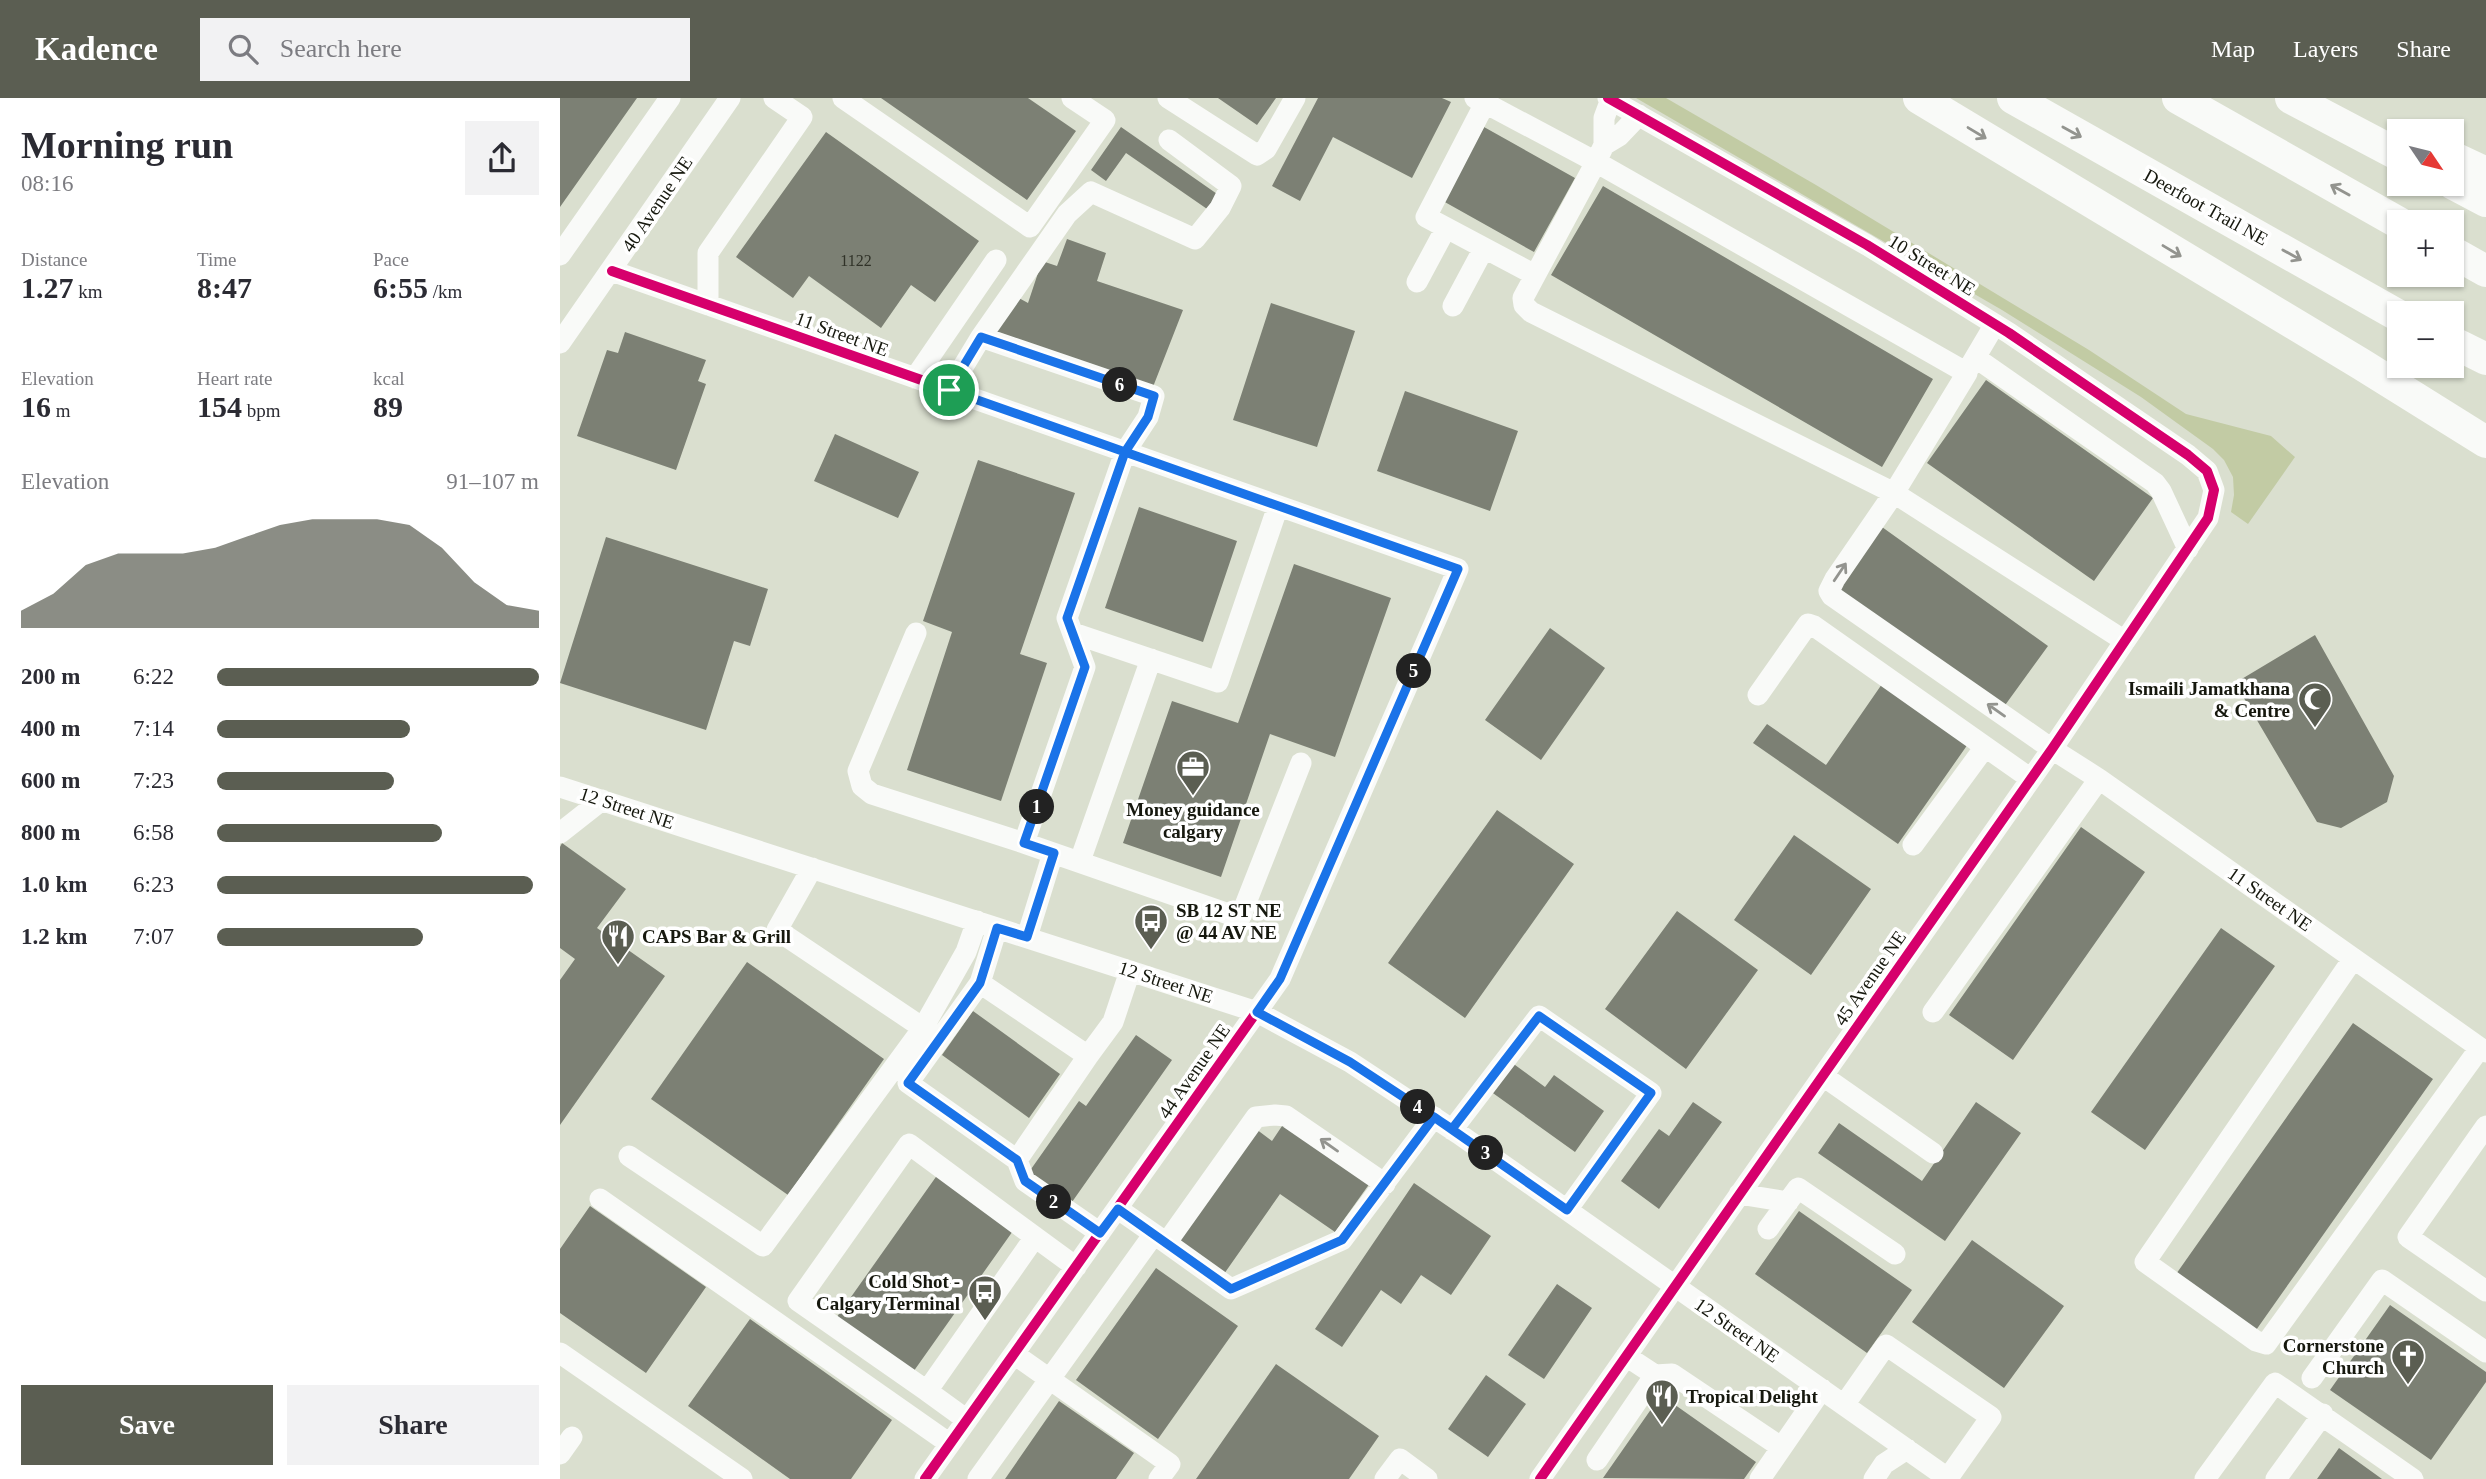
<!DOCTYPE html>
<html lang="en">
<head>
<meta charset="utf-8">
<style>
	body { margin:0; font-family:Georgia,serif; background:#f2f2f3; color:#2b2b33; height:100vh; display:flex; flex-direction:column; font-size:26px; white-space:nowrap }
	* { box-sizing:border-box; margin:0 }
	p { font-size:23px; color:#7c7c81 }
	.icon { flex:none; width:38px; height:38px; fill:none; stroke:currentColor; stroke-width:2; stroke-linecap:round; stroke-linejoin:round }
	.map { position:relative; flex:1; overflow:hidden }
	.panel { display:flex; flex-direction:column; background:#fff; width:560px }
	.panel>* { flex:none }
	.needle { width:46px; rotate:125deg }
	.fabs { position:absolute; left:1827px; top:21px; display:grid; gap:14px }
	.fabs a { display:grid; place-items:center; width:77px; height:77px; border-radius:0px; background:#fff; box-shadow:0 2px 5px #0004; font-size:35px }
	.pin { position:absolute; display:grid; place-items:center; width:60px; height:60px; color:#fff; margin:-30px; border:4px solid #fff; border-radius:50%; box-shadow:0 2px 7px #0007 }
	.km { position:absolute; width:35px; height:35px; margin:-18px; border-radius:50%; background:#222; color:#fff; font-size:19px; line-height:35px; text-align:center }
	.round { display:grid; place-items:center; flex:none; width:74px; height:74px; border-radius:0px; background:#f2f2f3 }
	.headline { display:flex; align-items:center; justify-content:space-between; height:119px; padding:0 21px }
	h1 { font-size:38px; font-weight:700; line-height:52px }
	.stats { display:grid; grid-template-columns:repeat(3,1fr); gap:10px; height:119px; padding:7px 21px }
	.stats div { display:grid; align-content:center }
	.stats b { font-size:30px; font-weight:700 }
	.stats small { font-size:19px; font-weight:400 }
	.stats p { font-size:19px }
	.chart { height:196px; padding:14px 21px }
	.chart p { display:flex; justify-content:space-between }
	.chart svg { width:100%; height:126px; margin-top:7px; fill:#5b5e52; opacity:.7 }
	.cta { display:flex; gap:14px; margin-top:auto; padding:14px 21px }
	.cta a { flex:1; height:80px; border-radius:0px; background:#5b5e52; color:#fff; font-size:28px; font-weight:700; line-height:80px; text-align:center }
	.cta a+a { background:#f2f2f3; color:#2b2b33 }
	ul { padding:0 21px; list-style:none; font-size:23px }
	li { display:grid; grid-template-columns:112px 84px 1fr; align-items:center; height:52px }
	li i { height:18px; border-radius:9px; background:#5b5e52 }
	header { display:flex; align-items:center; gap:42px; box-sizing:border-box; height:98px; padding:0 35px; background:#5b5e52; color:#fff }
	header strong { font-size:33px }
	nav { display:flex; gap:38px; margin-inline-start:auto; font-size:24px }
	.search { width:490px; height:63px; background:#f2f2f3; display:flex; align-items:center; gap:18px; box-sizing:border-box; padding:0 24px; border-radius:0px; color:#7c7c81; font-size:26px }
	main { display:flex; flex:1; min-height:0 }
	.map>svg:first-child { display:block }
</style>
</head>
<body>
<header>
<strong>Kadence</strong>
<div class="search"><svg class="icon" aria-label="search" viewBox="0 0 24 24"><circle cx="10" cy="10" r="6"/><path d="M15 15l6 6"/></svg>Search here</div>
<nav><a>Map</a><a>Layers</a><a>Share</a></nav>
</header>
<main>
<section class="panel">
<div class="headline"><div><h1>Morning run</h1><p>08:16</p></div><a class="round"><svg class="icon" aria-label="share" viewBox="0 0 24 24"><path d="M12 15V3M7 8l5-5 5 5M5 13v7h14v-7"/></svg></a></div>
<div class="stats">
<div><p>Distance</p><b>1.27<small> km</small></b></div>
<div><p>Time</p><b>8:47</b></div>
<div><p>Pace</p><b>6:55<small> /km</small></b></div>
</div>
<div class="stats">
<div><p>Elevation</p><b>16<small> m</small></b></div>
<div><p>Heart rate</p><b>154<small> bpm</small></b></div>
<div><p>kcal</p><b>89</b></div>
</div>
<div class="chart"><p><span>Elevation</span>91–107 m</p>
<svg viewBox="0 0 160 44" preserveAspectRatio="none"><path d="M0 44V38L10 32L20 22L30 18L40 18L50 18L60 16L70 12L80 8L90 6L100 6L110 6L120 8L130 16L140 28L150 36L160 38V44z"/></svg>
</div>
<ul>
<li><b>200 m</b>6:22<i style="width:100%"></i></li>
<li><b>400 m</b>7:14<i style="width:60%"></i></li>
<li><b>600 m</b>7:23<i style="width:55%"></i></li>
<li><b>800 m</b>6:58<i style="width:70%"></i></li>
<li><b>1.0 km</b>6:23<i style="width:98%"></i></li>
<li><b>1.2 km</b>7:07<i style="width:64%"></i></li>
</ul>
<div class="cta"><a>Save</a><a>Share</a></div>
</section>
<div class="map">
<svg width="1926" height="1381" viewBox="0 0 1926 1381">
	<rect width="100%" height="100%" fill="#dadfcf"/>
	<path fill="#c2cba4" d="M1076 0H1106L1256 87 1529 252 1626 316 1711 338 1735 359 1688 426 1671 414 1674 397 1673 379 1664 362 1653 351 1581 299 1442 212Z"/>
	<path fill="#7c8074" d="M0 0H77L0 109Z
		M321 0H468L516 33 467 102Z
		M658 0H716L697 27Z
		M758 0H882L891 4 852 80 773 39 740 103 712 88Z
		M561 29 660 98 650 113 566 55 546 83 531 72Z
		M924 29 1015 80 974 154 883 103Z
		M266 34 419 143 375 204 351 187 321 230 249 178 233 200 176 159Z
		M1043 88 1373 281 1322 369 991 177Z
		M507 141 546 155 537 183 623 212 591 294 429 238 457 199 468 205 482 163 497 168Z
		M711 205 795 233 757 349 673 322Z
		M65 234 146 262 138 283 146 286 116 372 17 338 47 252 58 255Z
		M1426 282 1593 400 1534 483 1367 365Z
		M845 293 958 333 930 413 817 373Z
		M275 336 359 374 338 420 254 383Z
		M418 362 515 395 460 556 487 565 441 703 347 672 392 534 363 523Z
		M579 409 677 443 643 544 545 510Z
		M1322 429 1488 548 1443 610 1277 490Z
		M46 439 208 491 190 548 174 543 146 632 0 585Z
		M734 466 831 500 775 659 710 636 661 779 563 745 612 603 678 625Z
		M990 530 1045 570 981 662 925 622Z
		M1755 537 1834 678 1827 704 1781 730 1757 724 1675 585Z
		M1322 586 1408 646 1338 746 1193 645 1207 626 1266 667Z
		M937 712 1014 766 905 920 828 865Z
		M1521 729 1585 774 1453 962 1389 917Z
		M1234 737 1311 791 1251 877 1174 822Z
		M2 745 66 791 37 830 105 878 0 1027V882L15 861 0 850V749Z
		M1117 813 1198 872 1126 971 1045 911Z
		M1661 830 1715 868 1585 1052 1531 1014Z
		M187 864 324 961 228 1097 91 1001Z
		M413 913 500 976 469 1020 382 957Z
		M1793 925 1873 981 1694 1235 1614 1179Z
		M576 937 612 962 512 1104 469 1074 519 1003 526 1008Z
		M951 964 985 989 994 977 1044 1013 1015 1054 930 993Z
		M1133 1004 1162 1024 1099 1111 1061 1083 1099 1031 1109 1038Z
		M1416 1004 1461 1035 1385 1143 1258 1055 1279 1025 1362 1083Z
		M724 1025 810 1085 775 1134 720 1096 664 1176 617 1144 696 1031 712 1043Z
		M378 1076 455 1130 351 1277 274 1223Z
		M854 1085 931 1138 891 1197 861 1177 841 1206 821 1192 782 1249 755 1231Z
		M30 1108 146 1189 86 1275 0 1215V1151Z
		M1239 1113 1352 1192 1307 1255 1195 1176Z
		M1412 1142 1504 1208 1444 1290 1352 1224Z
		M596 1170 678 1228 598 1341 516 1282Z
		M997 1186 1032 1210 984 1281 948 1257Z
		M1830 1207 1926 1274V1284L1871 1362 1770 1292Z
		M190 1221 332 1322 291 1381H230L128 1308Z
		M716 1266 819 1338 789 1381H636Z
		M926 1277 966 1306 928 1359 888 1331Z
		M1101 1297 1196 1364 1184 1381 1043 1380Z
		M499 1303 574 1355 556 1381H445Z
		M1779 1350 1822 1381H1757Z"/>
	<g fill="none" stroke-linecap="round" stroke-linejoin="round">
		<path stroke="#f9faf8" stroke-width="21" d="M283 0 470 129 545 22 512 0
			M608 0 697 57 706 51 735 0
			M915 0 925 5 866 119 975 177
			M928 0 925 5 1036 64 1044 47V20L1051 1
			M1044 47 1059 38 1079 17
			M0 157 110 0
			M52 173 898 471 720 881 365 1381
			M857 184 886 130
			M148 207V155L242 19 214 0
			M893 208 924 150
			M421 239 507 116 531 94 635 141 660 110 671 88 609 42
			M0 245 170 0
			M1416 260 1595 385 1601 393 1628 451
			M1409 270 1435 226
			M355 280 436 162
			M389 292 421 239 594 298 588 319 565 354 507 520 525 569 464 745 680 820 741 665
			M356 535 298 673 302 688 312 696 464 745
			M513 535 658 584 718 408
			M1565 543 1334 395 971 214 964 207 963 200 1036 64 1407 275 1334 395 1275 481 1269 493 1272 498 1492 651 1539 681 1926 954
			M1198 597 1248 526 1254 528 1471 681
			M0 689 697 914 790 964 899 1036 1389 1381
			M0 735 42 702
			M1353 747 1425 649
			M520 763 591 561
			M252 770 217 832 363 930 406 854 417 823
			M437 830 420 885 528 958 553 924 570 873
			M467 839 493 755
			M1793 861 1585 1164 1696 1243 1706 1246 1920 950
			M420 885 348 985 457 1062 528 958
			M1373 914 1539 681
			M1263 978 1373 1055
			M1926 1028 1848 1139 1926 1193
			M892 1032 979 918 1091 995 1007 1112
			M69 1058 203 1148 363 930
			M457 1062 465 1083 540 1135
			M1179 1096 1228 1104
			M40 1101 390 1346
			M1208 1131 1238 1090 1335 1156
			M594 1136 671 1191 782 1142 874 1019
			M607 1144 696 1019 715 1017 726 1018 825 1086
			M0 1255 182 1381
			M454 1256 610 1366 599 1381
			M1066 1258 1095 1277 1112 1276 1221 1349
			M1752 1280 1822 1182 1926 1254
			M367 1293 238 1203 349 1046 475 1139
			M1284 1307 1326 1247 1431 1319 1388 1380
			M407 1322 367 1293 475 1139 516 1169
			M0 1356 12 1339
			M1037 1362 1095 1277
			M418 1381 594 1136 558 1111
			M825 1381 840 1361 867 1381
			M980 1381 1492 651 1648 420 1654 392 1647 373 1628 357 1449 235 1307 147 1048 0
			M1200 1381 1262 1291
			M1314 1381 1324 1366 1347 1351
			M1645 1381 1715 1285 1853 1381
			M1716 1381 1763 1316"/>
		<path stroke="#f9faf8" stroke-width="32" d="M1359 0 1801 266 1926 344
			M1453 0 1839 218
			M1618 0 1839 125
			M1731 0 1839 57
			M1892 59 1926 75
			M1892 85 1926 103
			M1892 154 1926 173
			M1892 244 1926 261"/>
		<g stroke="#fff" stroke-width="15">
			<path id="cycleway" d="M52 173 898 471 720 881 365 1381
				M980 1381 1492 651 1648 420 1654 392 1647 373 1628 357 1449 235 1307 147 1048 0"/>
		</g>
		<use href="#cycleway" stroke="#d6006c" stroke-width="10"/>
	</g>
	<defs><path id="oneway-shaft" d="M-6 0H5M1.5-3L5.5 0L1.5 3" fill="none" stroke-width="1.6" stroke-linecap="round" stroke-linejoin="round" transform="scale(1.75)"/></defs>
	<g stroke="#93948f">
		<use href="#oneway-shaft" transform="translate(1512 34) rotate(29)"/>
		<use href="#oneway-shaft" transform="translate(1417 35) rotate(31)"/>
		<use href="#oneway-shaft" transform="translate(1780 92) rotate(-151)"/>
		<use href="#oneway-shaft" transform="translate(1612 153) rotate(31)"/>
		<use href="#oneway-shaft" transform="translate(1732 157) rotate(29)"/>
		<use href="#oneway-shaft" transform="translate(1280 474) rotate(-56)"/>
		<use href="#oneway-shaft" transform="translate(1436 612) rotate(-145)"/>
		<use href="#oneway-shaft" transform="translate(769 1047) rotate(-145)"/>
	</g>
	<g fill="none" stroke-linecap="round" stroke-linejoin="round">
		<g stroke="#fff" stroke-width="14">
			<path id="route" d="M389 292 565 354 507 520 525 569 464 745 494 755 467 839 437 830 420 885 348 985 457 1062 465 1083 540 1135 558 1111 671 1191 782 1142 874 1019 1007 1112 1091 995 979 918 892 1031 790 964 697 914 720 881 898 471 565 354 588 319 594 298 421 239 389 292"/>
		</g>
		<use href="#route" stroke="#1a73e8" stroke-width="9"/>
	</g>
	<defs>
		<g id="mosque-pin" transform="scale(1.75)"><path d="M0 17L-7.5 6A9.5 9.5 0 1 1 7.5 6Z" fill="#5b5e52" stroke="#fff"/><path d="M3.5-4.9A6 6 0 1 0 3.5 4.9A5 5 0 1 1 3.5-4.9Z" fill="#fff"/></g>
		<g id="office-pin" transform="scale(1.75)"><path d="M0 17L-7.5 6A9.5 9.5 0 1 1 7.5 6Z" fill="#5b5e52" stroke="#fff"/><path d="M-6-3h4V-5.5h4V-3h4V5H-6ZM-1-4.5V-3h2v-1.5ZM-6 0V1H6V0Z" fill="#fff"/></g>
		<g id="bus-pin" transform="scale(1.75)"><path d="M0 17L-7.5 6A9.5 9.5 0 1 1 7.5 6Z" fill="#5b5e52" stroke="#fff"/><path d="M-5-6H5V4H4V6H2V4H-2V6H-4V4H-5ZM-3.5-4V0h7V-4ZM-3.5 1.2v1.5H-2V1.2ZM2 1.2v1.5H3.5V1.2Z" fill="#fff"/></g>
		<g id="restaurant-pin" transform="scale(1.75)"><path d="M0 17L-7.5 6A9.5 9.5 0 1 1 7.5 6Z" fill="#5b5e52" stroke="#fff"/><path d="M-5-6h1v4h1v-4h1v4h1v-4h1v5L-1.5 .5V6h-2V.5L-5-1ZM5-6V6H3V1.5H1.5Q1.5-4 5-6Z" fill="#fff"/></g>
		<g id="church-pin" transform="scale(1.75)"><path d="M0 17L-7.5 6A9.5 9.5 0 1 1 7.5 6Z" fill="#5b5e52" stroke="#fff"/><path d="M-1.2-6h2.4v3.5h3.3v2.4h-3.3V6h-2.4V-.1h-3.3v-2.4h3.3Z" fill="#fff"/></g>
	</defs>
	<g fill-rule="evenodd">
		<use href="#mosque-pin" x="1755" y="601"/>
		<use href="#office-pin" x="633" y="669"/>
		<use href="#bus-pin" x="591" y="823"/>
		<use href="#restaurant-pin" x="58" y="838"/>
		<use href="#bus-pin" x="425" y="1194"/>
		<use href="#church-pin" x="1848" y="1258"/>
		<use href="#restaurant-pin" x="1102" y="1298"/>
	</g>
	<g text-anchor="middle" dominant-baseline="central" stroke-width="7" stroke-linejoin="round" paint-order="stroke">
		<g font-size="16" fill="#303228">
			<text x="296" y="162">1122</text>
		</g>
		<g font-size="19" fill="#16180e" stroke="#fff">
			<text transform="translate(97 106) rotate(-56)">40 Avenue NE</text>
			<text transform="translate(1646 109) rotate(29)">Deerfoot Trail NE</text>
			<text transform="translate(1372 167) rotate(32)">10 Street NE</text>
			<text transform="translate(282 236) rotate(20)">11 Street NE</text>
			<text transform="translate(67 710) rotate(18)">12 Street NE</text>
			<text transform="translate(1710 801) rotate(35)">11 Street NE</text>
			<text transform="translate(1310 880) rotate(-55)">45 Avenue NE</text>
			<text transform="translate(606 884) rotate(18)">12 Street NE</text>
			<text transform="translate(634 973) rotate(-55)">44 Avenue NE</text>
			<text transform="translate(1177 1232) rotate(35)">12 Street NE</text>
		</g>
		<g font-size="19" font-weight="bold" fill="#16180e" stroke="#fff" text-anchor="end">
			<text x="1730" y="590">Ismaili Jamatkhana<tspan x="1730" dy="22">&amp; Centre</tspan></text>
			<text x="633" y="711" text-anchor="middle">Money guidance<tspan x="633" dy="22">calgary</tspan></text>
			<text x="616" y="812" text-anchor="start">SB 12 ST NE<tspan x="616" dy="22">@ 44 AV NE</tspan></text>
			<text x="82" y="838" text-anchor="start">CAPS Bar &amp; Grill</text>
			<text x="400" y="1183">Cold Shot -<tspan x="400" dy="22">Calgary Terminal</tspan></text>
			<text x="1824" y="1247">Cornerstone<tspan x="1824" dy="22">Church</tspan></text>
			<text x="1126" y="1298" text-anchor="start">Tropical Delight</text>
		</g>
	</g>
</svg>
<div class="fabs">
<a><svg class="needle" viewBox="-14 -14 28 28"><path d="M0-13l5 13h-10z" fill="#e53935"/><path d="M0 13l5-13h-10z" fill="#7c7c81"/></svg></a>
<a>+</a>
<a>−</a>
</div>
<div class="pin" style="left:389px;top:292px;background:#1e9e55"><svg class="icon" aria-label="arrive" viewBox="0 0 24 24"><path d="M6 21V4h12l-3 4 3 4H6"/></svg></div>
<b class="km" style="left:477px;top:709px">1</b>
<b class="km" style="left:494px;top:1104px">2</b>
<b class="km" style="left:926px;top:1055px">3</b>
<b class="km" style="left:858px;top:1009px">4</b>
<b class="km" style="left:854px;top:573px">5</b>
<b class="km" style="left:560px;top:287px">6</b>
</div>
</main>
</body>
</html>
